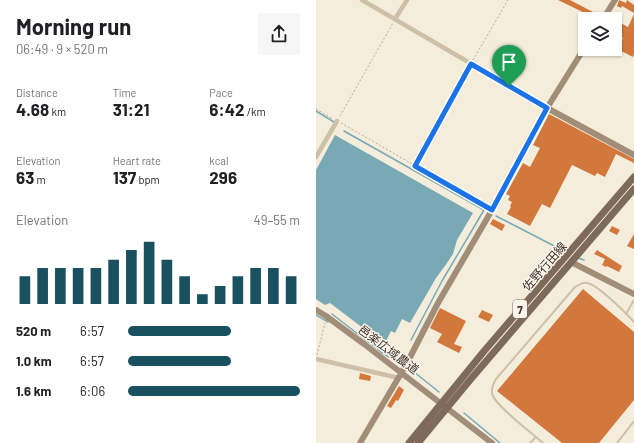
<!DOCTYPE html>
<html lang="en">
<head>
<meta charset="utf-8">
<style>
	body { margin:0; font-family:Barlow,"Noto Sans JP",sans-serif; background:#f6f6f6; color:#202124; height:100vh; display:flex; flex-direction:column; font-size:15px; white-space:nowrap }
	* { box-sizing:border-box; margin:0 }
	p { font-size:13px; color:#757577 }
	.icon { flex:none; width:22px; height:22px; fill:none; stroke:currentColor; stroke-width:2; stroke-linecap:round; stroke-linejoin:round }
	.map { position:relative; flex:1; overflow:hidden }
	.side { display:flex; flex-direction:column; background:#fff; width:316px }
	.side>* { flex:none }
	.fabs { position:absolute; left:262px; top:12px; display:grid; gap:8px }
	.fabs a { display:grid; place-items:center; width:44px; height:44px; border-radius:0px; background:#fff; box-shadow:0 1px 3px #0004; font-size:20px }
	.pin { position:absolute; display:grid; place-items:center; width:34px; height:34px; color:#fff; margin:-41px -17px; border-radius:50% 50% 50% 0; rotate:-45deg; box-shadow:0 0 4px #0007 }
	.pin .icon { rotate:45deg }
	.round { display:grid; place-items:center; flex:none; width:42px; height:42px; border-radius:0px; background:#f6f6f6 }
	.head { display:flex; align-items:center; justify-content:space-between; height:68px; padding:0 16px }
	h1 { font-size:22px; font-weight:700; line-height:30px }
	.figures { display:grid; grid-template-columns:repeat(3,1fr); gap:6px; height:68px; padding:4px 16px }
	.figures div { display:grid; align-content:center }
	.figures b { font-size:17px; font-weight:700 }
	.figures small { font-size:11px; font-weight:400 }
	.figures p { font-size:11px }
	.chart { height:112px; padding:8px 16px }
	.chart p { display:flex; justify-content:space-between }
	.chart svg { width:100%; height:72px; margin-top:4px; stroke:#195160; stroke-width:6 }
	ul { padding:0 16px; list-style:none; font-size:13px }
	li { display:grid; grid-template-columns:64px 48px 1fr; align-items:center; height:30px }
	li i { height:10px; border-radius:5px; background:#195160 }
	main { display:flex; flex:1; min-height:0 }
	.map>svg:first-child { display:block }
</style>
</head>
<body>
<main>
<section class="side">
<div class="head"><div><h1>Morning run</h1><p>06:49 · 9 × 520 m</p></div><a class="round"><svg class="icon" aria-label="share" viewBox="0 0 24 24"><path d="M12 15V3M7 8l5-5 5 5M5 13v7h14v-7"/></svg></a></div>
<div class="figures">
<div><p>Distance</p><b>4.68<small> km</small></b></div>
<div><p>Time</p><b>31:21</b></div>
<div><p>Pace</p><b>6:42<small> /km</small></b></div>
</div>
<div class="figures">
<div><p>Elevation</p><b>63<small> m</small></b></div>
<div><p>Heart rate</p><b>137<small> bpm</small></b></div>
<div><p>kcal</p><b>296</b></div>
</div>
<div class="chart"><p><span>Elevation</span>49–55 m</p>
<svg viewBox="0 0 160 44" preserveAspectRatio="none"><path d="M5 44V27M15 44V22M25 44V22M35 44V22M45 44V22M55 44V17M65 44V11M75 44V6M85 44V17M95 44V27M105 44V38M115 44V33M125 44V27M135 44V22M145 44V22M155 44V27"/></svg>
</div>
<ul>
<li><b>520 m</b>6:57<i style="width:60%"></i></li>
<li><b>1.0 km</b>6:57<i style="width:60%"></i></li>
<li><b>1.6 km</b>6:06<i style="width:100%"></i></li>
</ul>
</section>
<div class="map">
<svg width="318" height="443" viewBox="0 0 318 443">
	<rect width="100%" height="100%" fill="#f5eddc"/>
	<path fill="#78a9b5" d="M19 135 157 213 141 240 137 254 131 263 120 278 94 323 86 319 79 333 75 331 69 343 60 338 14 303 9 305 0 299V170Z"/>
	<g fill="none" stroke-linecap="round" stroke-linejoin="round">
		<path stroke="#78a9b5" stroke-width="1.5" d="M0 111 18 122
			M28 131 168 210 126 281 95 340
			M180 216 250 252
			M262 258 268 260
			M16 314 65 352 83 363
			M0 315 12 322
			M93 368 123 392
			M148 413 184 443"/>
	</g>
	<path fill="#d2783d" d="M242 0H254L277 12 275 16Z
		M303 0 310 3 311 0 318 5V13L306 6 305 8 301 6Z
		M318 14V54L317 57 301 49 307 38 299 34V20L312 27Z
		M233 114 318 159V163L300 154 289 177 281 173 279 176 256 165 234 208 226 204 214 226 191 214 195 207 194 206 196 202 192 200 194 196 190 194 207 163 214 167 224 148 217 145Z
		M177 219 189 225 186 231 174 224Z
		M296 226 304 230 301 235 293 231Z
		M318 234V249L311 246Z
		M281 250 306 266 303 272 291 266 290 267 286 265 289 259 278 254Z
		M267 289 318 332V400L283 443H246L181 391Z
		M124 308 150 321 138 344 146 347 143 353 121 342 126 334 114 328Z
		M166 310 177 315 173 322 162 317Z
		M44 373 55 376 54 381 43 379Z
		M83 386 88 390 82 401 80 400 75 408 71 406Z"/>
	<g fill="none" stroke-linecap="round" stroke-linejoin="round">
		<path stroke="#baa991" stroke-width="1" stroke-dasharray="2 2" stroke-linecap="butt" d="M157 60 192 0
			M0 109 17 119
			M24 116 77 23
			M25 123 171 207
			M99 165 153 68
			M1 355 9 323"/>
		<path stroke="#cebfa7" stroke-width="2" d="M310 314 318 300
			M214 443 220 437
			M227 443C216 433 182 408 177 396 174 390 177 384 180 379L259 287C263 285 266 282 271 283 281 284 310 313 318 322
			M301 443 318 421"/>
		<path stroke="#cebfa7" stroke-width="4.5" d="M46 0 231 108
			M79 19 91 0
			M0 157 21 121
			M0 359 83 378"/>
		<path stroke="#a28e78" stroke-width="6" d="M287 19 299 0
			M231 108 318 155
			M255 262 318 294
			M0 310 10 316 48 344 176 443
			M44 443 90 365 122 303 176 210 231 108 269 47"/>
		<path stroke="#7d6a58" stroke-width="7" d="M93 443 169 350 318 177
			M102 443 154 380 318 189"/>
	</g>
	<g fill="none" stroke-linecap="round" stroke-linejoin="round">
		<g stroke="#fff" stroke-width="8">
			<path id="route" d="M155 64 231 108 176 210 99 166Z"/>
		</g>
		<use href="#route" stroke="#1a73e8" stroke-width="5"/>
	</g>
	<g text-anchor="middle" dominant-baseline="central" stroke-width="3" stroke-linejoin="round" paint-order="stroke">
		<rect fill="#fcf6ea" stroke="#746b62" stroke-width="1" x="197" y="300" width="14" height="18" rx="3"/>
		<g font-size="11" font-weight="bold" fill="#3a3028">
			<text x="204" y="309">7</text>
		</g>
		<g font-size="12" fill="#3a3028" stroke="#fcf6ea">
			<text transform="translate(228 266) rotate(-49)">佐野行田線</text>
			<text transform="translate(73 349) rotate(37)">邑楽広域農道</text>
		</g>
	</g>
</svg>
<div class="fabs">
<a><svg class="icon" aria-label="layers" viewBox="0 0 24 24"><path d="M12 4l9 5-9 5-9-5zM3 14l9 5 9-5"/></svg></a>
</div>
<div class="pin" style="left:193px;top:86px;background:#1e9e55"><svg class="icon" aria-label="arrive" viewBox="0 0 24 24"><path d="M6 21V4h12l-3 4 3 4H6"/></svg></div>
</div>
</main>
</body>
</html>
